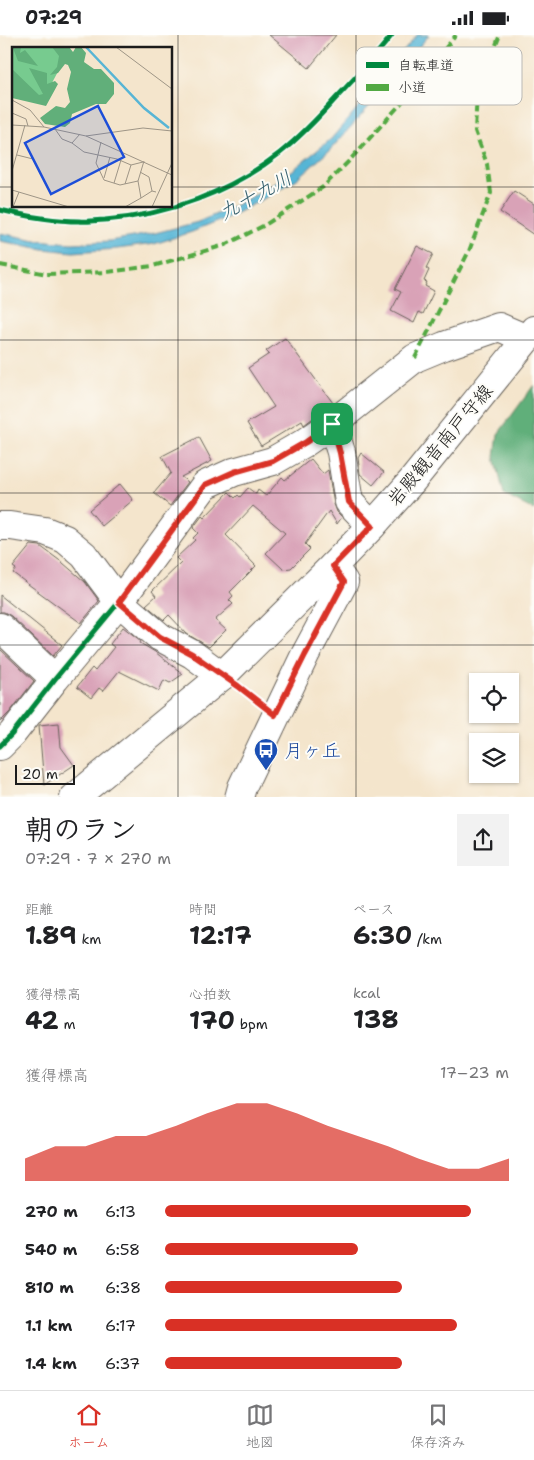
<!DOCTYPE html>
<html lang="ja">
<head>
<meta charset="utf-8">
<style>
	body { margin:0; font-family:"Shantell Sans","Klee One",sans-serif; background:#f2f2f2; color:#202124; height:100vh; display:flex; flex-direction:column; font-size:19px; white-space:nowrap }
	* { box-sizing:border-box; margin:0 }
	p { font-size:16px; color:#757577 }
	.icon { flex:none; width:28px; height:28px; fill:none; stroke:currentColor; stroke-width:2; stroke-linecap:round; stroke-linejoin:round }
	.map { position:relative; height:762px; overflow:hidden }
	.panel { display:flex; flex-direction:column; background:#fff; flex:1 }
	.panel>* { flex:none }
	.tools { position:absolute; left:469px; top:638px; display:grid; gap:10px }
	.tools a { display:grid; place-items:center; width:50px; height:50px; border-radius:0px; background:#fff; box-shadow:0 1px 4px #0004; font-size:25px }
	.scale { position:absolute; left:15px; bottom:12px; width:60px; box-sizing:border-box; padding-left:5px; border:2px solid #1c1c1c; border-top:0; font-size:14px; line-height:18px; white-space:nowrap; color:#1c1c1c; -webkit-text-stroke:4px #fdfcf7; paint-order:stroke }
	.pin { position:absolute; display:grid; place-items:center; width:42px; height:42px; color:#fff; margin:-21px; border-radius:10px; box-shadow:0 2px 8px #0006 }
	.round { display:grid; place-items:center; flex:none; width:52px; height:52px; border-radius:0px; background:#f2f2f2 }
	.summary { display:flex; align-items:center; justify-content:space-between; height:85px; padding:0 25px }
	h1 { font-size:28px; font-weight:700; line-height:38px }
	.figures { display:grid; grid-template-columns:repeat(3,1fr); gap:8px; height:85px; padding:5px 25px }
	.figures div { display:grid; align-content:center }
	.figures b { font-size:25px; font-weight:700 }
	.figures small { font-size:14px; font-weight:400 }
	.figures p { font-size:14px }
	.chart { height:140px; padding:10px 25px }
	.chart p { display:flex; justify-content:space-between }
	.chart svg { width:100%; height:90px; margin-top:5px; fill:#d93025; opacity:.7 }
	ul { padding:0 25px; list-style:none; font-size:16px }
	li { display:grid; grid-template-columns:80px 60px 1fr; align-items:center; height:38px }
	li i { height:12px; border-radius:6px; background:#d93025 }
	.status { display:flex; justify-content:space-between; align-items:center; height:35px; padding:0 25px; background:#fff; direction:ltr }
	.status svg { height:14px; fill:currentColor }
	.tabs { display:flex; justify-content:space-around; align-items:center; height:70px; border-top:1px solid #e0e0e0; background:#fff; font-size:14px; color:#757577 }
	.tabs a { display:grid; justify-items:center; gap:2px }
	.tabs .current { color:#d93025 }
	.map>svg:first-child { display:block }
</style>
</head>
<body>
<div class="status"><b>07:29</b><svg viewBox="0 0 49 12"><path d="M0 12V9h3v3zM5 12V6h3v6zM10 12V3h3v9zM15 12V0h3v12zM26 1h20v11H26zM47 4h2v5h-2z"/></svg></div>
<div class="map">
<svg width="534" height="763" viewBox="0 0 534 763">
	<rect width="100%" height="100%" fill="#fdfcf7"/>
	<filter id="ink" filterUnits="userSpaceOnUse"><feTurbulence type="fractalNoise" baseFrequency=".02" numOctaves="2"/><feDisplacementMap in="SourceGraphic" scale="10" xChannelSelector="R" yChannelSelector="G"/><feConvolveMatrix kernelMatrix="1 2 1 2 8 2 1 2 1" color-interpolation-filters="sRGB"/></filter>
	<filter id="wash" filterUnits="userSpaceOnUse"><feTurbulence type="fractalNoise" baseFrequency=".0096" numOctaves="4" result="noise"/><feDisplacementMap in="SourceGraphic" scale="20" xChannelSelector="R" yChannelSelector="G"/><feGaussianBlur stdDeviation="1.12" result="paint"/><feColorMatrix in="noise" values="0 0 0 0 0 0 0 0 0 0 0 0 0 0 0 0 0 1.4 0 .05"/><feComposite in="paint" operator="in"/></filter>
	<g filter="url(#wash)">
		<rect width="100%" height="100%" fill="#f4e5cc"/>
		<path fill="#61af7a" stroke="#3e664b" d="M534 350V475L504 460 495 422 498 399Z"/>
		<path fill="#57b5d5" stroke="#3a6878" d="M417 0H429L404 30 411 36 396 54 383 56 330 115 297 144 269 161 229 182 192 197 154 209 117 214 73 217 43 214 0 206V198L36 205 72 208 110 206 155 198 198 187 228 174 262 156 288 139 331 104 376 51V38L392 20 397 24Z"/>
		<g id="blocks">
			<path fill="#d9a2b7" d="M269 0H336L309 33Z
				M514 156 534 169V200L500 177Z
				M417 211 433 219 426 233 429 235 424 246 427 247 425 251 434 256 423 279 419 277 414 288 391 276 401 257 395 254Z
				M285 303 333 368 304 390 302 386 261 411 247 388 274 372 248 333 269 319 266 316Z
				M199 402 212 426 181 442 188 447 170 471 154 458 171 438 162 421Z
				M361 418 384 437 373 450 360 439 358 423Z
				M311 424 323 439 328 435 334 469 337 477 342 482 337 489 329 476 305 509 310 514 291 533 283 534 266 518 285 498 253 471 226 500 256 531 230 557 233 561 229 565 233 569 215 585 226 595 209 612 187 599 169 580 164 585 146 570 156 561 152 556 181 528 176 523 195 505 193 503 198 498 193 493 202 481 204 483 229 457 235 463 238 460 240 462 248 453 256 459 258 455 266 461 282 442 285 445Z
				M120 449 133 465 102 491 89 475Z
				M31 510 40 511 63 528 85 547 99 566 81 588 13 538 16 534 13 532Z
				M0 560 62 610 53 621 11 581 4 577H0Z
				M123 592 141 606 140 608 155 617 183 639 170 648 164 645 159 656 119 636 103 656 99 653 91 663 77 652 92 633 95 636 114 612 110 609Z
				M0 614 34 646 10 677 0 687Z
				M59 688 61 712 74 730 44 750 39 690Z"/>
		</g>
	</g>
	<g filter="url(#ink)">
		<use href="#blocks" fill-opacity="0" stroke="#68625a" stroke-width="1"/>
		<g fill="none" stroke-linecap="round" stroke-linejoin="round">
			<g stroke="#68625a" stroke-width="30">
				<path id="minor" d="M332 389 415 323 444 311 499 292 527 304
					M0 491H10L45 496 65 504 84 520 119 567 160 602 192 619 222 641
					M0 592 55 644
					M0 711 12 699 55 644 119 567 205 450 234 437 273 426 306 407 332 389 341 417 349 467 372 491
					M239 763 242 752 305 620 344 547 333 531"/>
			</g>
			<g stroke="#68625a" stroke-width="30">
				<path id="major" d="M74 763 222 641 333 531 372 491 412 446 534 295"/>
			</g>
			<path stroke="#68625a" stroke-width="3" stroke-dasharray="4 4" stroke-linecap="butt" d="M241 654 257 667"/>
			<use href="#minor" stroke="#fff" stroke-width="28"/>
			<use href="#major" stroke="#fff" stroke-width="28"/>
			<path stroke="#52a943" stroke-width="4" stroke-dasharray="8 4" stroke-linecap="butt" d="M0 230 47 239 107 237 153 231 225 210 265 190 323 152 348 127 398 72 456 0
				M415 323 469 216 491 158 487 129 475 96 477 57 500 0"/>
			<g stroke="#fdfcf7" stroke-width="8">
				<path id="cycleway" d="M0 175C26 181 52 186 79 186 87 187 96 185 105 185 168 180 230 157 280 118 301 101 319 82 337 62 356 42 375 22 392 0
					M0 711 12 699 55 644 119 567 205 450 234 437 273 426 306 407 332 389 341 417 349 467 372 491"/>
			</g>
			<use href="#cycleway" stroke="#00873e" stroke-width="5"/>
		</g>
	</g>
	<g fill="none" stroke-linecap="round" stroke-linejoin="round" filter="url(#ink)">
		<g stroke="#fff" stroke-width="10">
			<path id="route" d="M332 389 340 418 349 467 372 491 333 531 344 547 305 620 275 680 238 651 192 619 160 602 119 567 205 450 234 437 273 426 306 407Z"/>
		</g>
		<use href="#route" stroke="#d93025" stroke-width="6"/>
	</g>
	<path fill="none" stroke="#1c1c1c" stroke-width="1" stroke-opacity="0.55" d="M178 0V763M356 0V763M0 152H14M171 152H534M0 305H534M0 458H534M0 610H534"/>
	<defs>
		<g id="bus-pin" transform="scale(1.25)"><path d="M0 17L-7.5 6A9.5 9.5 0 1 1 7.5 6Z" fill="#1a4fb4" stroke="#fdfcf7"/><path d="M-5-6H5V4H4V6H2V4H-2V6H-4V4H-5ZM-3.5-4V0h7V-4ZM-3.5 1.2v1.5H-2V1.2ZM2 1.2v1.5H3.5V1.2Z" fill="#fff"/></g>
	</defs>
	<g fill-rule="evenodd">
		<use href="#bus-pin" x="266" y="715"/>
	</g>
	<g text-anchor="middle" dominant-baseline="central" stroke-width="4" stroke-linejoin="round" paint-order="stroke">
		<g font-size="19" fill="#1c1c1c" stroke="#fdfcf7">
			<text transform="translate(440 410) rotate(-50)">岩殿観音南戸守線</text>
		</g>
		<g font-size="19" fill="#164399" stroke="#fdfcf7" text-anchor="start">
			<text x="284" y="715">月ヶ丘</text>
		</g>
		<g font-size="20" font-style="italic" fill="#37616f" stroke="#fdfcf7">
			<text transform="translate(255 160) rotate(-29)">九十九川</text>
		</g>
	</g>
	<g transform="translate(12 12)">
		<rect width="160" height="160" fill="#f4e5cc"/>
		<path d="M0 0H59L32 51 0 42Z" fill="#77cb8f"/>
		<path d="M9 0 8 6 13 3 26 19 6 14 1 1ZM40 0H57L61 5 64 0H69L74 6 72 15 82 22H89L102 36V47L94 57H84L60 67 58 76 53 80 33 77 28 71 44 59 53 61 58 55 55 42 59 25 56 18 53 17 46 26 38 28 45 20 47 9ZM17 21 35 26V37L43 34 46 37 34 59 0 51V22L27 48 31 47Z" fill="#61af7a"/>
		<path fill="none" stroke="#57b5d5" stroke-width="2.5" d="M74 0 132 61 157 81"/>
		<path fill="none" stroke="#9e9586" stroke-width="1" d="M104 0 160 42M0 53 18 63 32 80M0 66 14 72 16 79M0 78 32 80 74 89 160 128M43 82 50 92 60 96M68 87 60 96 72 105 105 112 119 118 131 115M74 89 131 81 160 84M89 95 84 116 92 133 108 138 126 134 132 114M5 108 21 112M0 124 13 78M128 125 137 130 140 144M92 131 98 110M126 134 129 151 140 144 144 145M102 136 109 113M113 137 119 118M0 143 57 160M1 160 7 145M113 160 129 151M140 160 160 116"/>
		<path fill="#1d4ed8" fill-opacity="0.15" stroke="#1d4ed8" stroke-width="2.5" d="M86 59 112 110 39 147 13 96Z"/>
		<rect width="160" height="160" fill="none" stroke="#1c1c1c" stroke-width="2.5"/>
	</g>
	<rect x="356" y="12" width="166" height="58" rx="8" fill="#fdfcf7" stroke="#bab9b5" stroke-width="1"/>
	<rect x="366" y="27" width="23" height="6" fill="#00873e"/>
	<rect x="366" y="49" width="23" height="7" fill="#52a943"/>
	<g font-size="14" fill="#1c1c1c">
		<text x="398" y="35">自転車道</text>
		<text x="398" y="57">小道</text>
	</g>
</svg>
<div class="tools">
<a><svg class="icon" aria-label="locate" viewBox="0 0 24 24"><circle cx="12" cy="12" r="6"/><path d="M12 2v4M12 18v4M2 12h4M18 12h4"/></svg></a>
<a><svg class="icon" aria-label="layers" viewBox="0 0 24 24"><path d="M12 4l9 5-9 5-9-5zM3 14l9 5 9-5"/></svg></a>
</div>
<div class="scale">20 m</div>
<div class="pin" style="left:332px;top:389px;background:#1e9e55"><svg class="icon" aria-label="arrive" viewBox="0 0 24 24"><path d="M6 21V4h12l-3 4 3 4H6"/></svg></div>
</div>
<section class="panel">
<div class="summary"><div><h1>朝のラン</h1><p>07:29 · 7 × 270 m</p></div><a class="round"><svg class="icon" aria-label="share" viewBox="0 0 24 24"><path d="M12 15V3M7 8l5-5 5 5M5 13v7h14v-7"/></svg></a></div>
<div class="figures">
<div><p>距離</p><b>1.89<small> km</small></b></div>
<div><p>時間</p><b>12:17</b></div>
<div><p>ペース</p><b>6:30<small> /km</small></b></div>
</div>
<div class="figures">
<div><p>獲得標高</p><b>42<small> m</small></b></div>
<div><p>心拍数</p><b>170<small> bpm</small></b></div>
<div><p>kcal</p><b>138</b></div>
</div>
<div class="chart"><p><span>獲得標高</span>17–23 m</p>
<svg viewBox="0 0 160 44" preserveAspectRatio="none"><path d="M0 44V33L10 27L20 27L30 22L40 22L50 17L60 11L70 6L80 6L90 11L100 17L110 22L120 27L130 33L140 38L150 38L160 33V44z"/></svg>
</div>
<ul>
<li><b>270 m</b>6:13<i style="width:89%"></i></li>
<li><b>540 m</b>6:58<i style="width:56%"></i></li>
<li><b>810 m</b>6:38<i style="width:69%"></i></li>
<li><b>1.1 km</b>6:17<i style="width:85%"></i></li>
<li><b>1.4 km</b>6:37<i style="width:69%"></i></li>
</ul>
</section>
<nav class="tabs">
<a class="current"><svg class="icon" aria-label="home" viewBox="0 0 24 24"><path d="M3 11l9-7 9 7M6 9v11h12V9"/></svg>ホーム</a>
<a><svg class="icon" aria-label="map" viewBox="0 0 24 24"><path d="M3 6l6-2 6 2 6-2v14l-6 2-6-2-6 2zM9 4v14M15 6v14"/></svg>地図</a>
<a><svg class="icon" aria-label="saved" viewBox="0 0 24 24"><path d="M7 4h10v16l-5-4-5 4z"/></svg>保存済み</a>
</nav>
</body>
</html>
